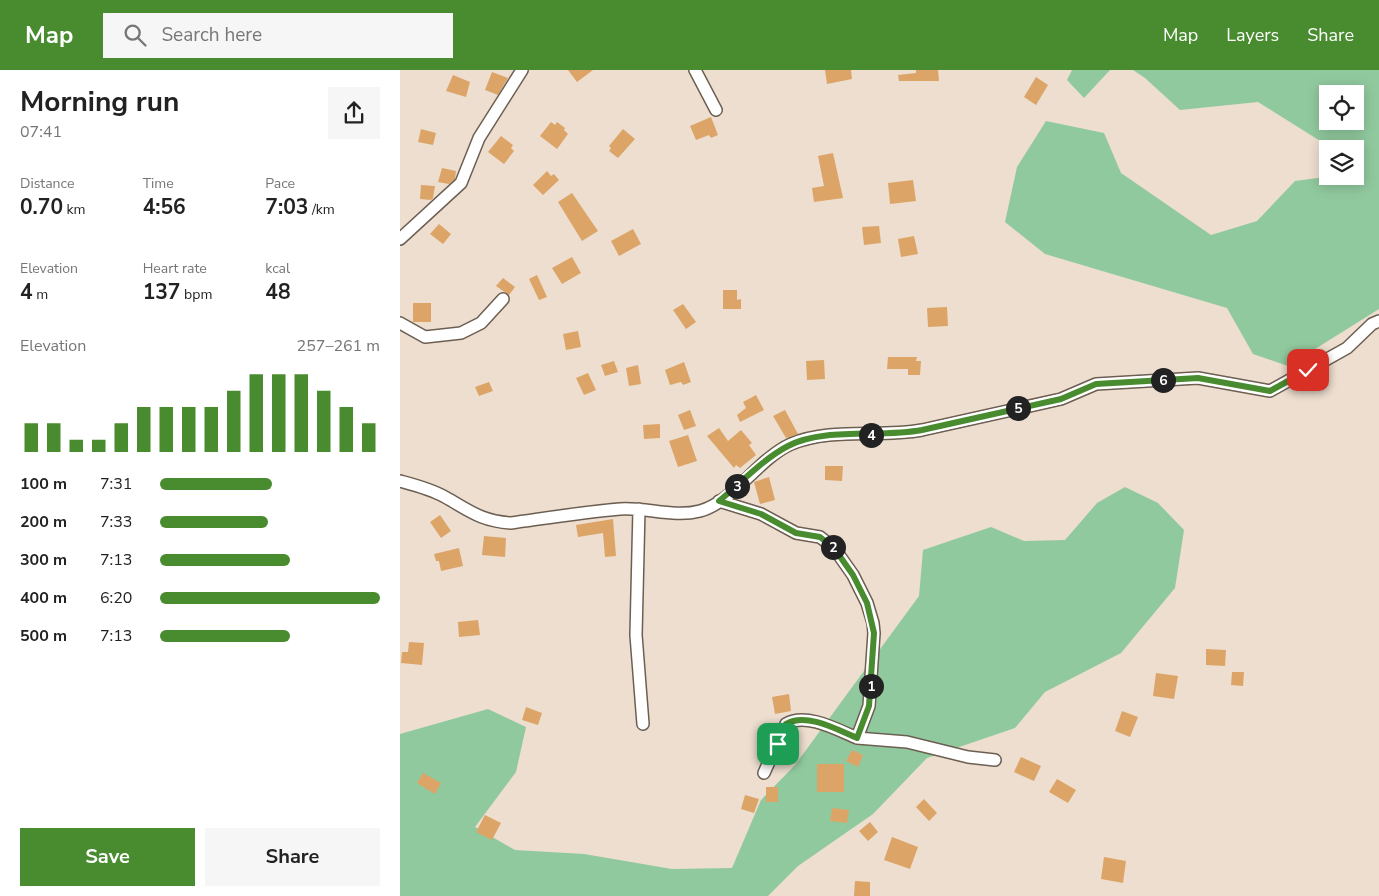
<!DOCTYPE html>
<html lang="en">
<head>
<meta charset="utf-8">
<style>
	body { margin:0; font-family:"Nunito Sans",sans-serif; background:#f6f6f6; color:#222; height:100vh; display:flex; flex-direction:column; font-size:19px; white-space:nowrap }
	* { box-sizing:border-box; margin:0 }
	p { font-size:16px; color:#767676 }
	.icon { flex:none; width:28px; height:28px; fill:none; stroke:currentColor; stroke-width:2; stroke-linecap:round; stroke-linejoin:round }
	.map { position:relative; flex:1; overflow:hidden }
	.details { display:flex; flex-direction:column; background:#fff; width:400px }
	.details>* { flex:none }
	.buttons { position:absolute; left:919px; top:15px; display:grid; gap:10px }
	.buttons a { display:grid; place-items:center; width:45px; height:45px; border-radius:0px; background:#fff; box-shadow:0 2px 12px #0003; font-size:25px }
	.pin { position:absolute; display:grid; place-items:center; width:42px; height:42px; color:#fff; margin:-21px; border-radius:10px; box-shadow:0 2px 8px #0006 }
	.km { position:absolute; width:25px; height:25px; margin:-12px; border-radius:50%; background:#222; color:#fff; font-size:14px; line-height:25px; text-align:center }
	.round { display:grid; place-items:center; flex:none; width:52px; height:52px; border-radius:0px; background:#f6f6f6 }
	.summary { display:flex; align-items:center; justify-content:space-between; height:85px; padding:0 20px }
	h1 { font-size:28px; font-weight:700; line-height:38px }
	.metrics { display:grid; grid-template-columns:repeat(3,1fr); gap:8px; height:85px; padding:5px 20px }
	.metrics div { display:grid; align-content:center }
	.metrics b { font-size:21px; font-weight:700 }
	.metrics small { font-size:14px; font-weight:400 }
	.metrics p { font-size:14px }
	.chart { height:140px; padding:10px 20px }
	.chart p { display:flex; justify-content:space-between }
	.chart svg { width:100%; height:90px; margin-top:5px; stroke:#498c2f; stroke-width:6 }
	.primary-button { display:flex; gap:10px; margin-top:auto; padding:10px 20px }
	.primary-button a { flex:1; height:58px; border-radius:0px; background:#498c2f; color:#fff; font-size:20px; font-weight:700; line-height:58px; text-align:center }
	.primary-button a+a { background:#f6f6f6; color:#222 }
	ul { padding:0 20px; list-style:none; font-size:16px }
	li { display:grid; grid-template-columns:80px 60px 1fr; align-items:center; height:38px }
	li i { height:12px; border-radius:6px; background:#498c2f }
	header { display:flex; align-items:center; gap:30px; box-sizing:border-box; height:70px; padding:0 25px; background:#498c2f; color:#fff }
	header strong { font-size:24px }
	nav { display:flex; gap:28px; margin-inline-start:auto; font-size:18px }
	.search { width:350px; height:45px; background:#f6f6f6; display:flex; align-items:center; gap:12px; box-sizing:border-box; padding:0 18px; border-radius:0px; color:#767676; font-size:19px }
	main { display:flex; flex:1; min-height:0 }
	.map>svg:first-child { display:block }
</style>
</head>
<body>
<header>
<strong>Map</strong>
<div class="search"><svg class="icon" aria-label="search" viewBox="0 0 24 24"><circle cx="10" cy="10" r="6"/><path d="M15 15l6 6"/></svg>Search here</div>
<nav><a>Map</a><a>Layers</a><a>Share</a></nav>
</header>
<main>
<section class="details">
<div class="summary"><div><h1>Morning run</h1><p>07:41</p></div><a class="round"><svg class="icon" aria-label="share" viewBox="0 0 24 24"><path d="M12 15V3M7 8l5-5 5 5M5 13v7h14v-7"/></svg></a></div>
<div class="metrics">
<div><p>Distance</p><b>0.70<small> km</small></b></div>
<div><p>Time</p><b>4:56</b></div>
<div><p>Pace</p><b>7:03<small> /km</small></b></div>
</div>
<div class="metrics">
<div><p>Elevation</p><b>4<small> m</small></b></div>
<div><p>Heart rate</p><b>137<small> bpm</small></b></div>
<div><p>kcal</p><b>48</b></div>
</div>
<div class="chart"><p><span>Elevation</span>257–261 m</p>
<svg viewBox="0 0 160 44" preserveAspectRatio="none"><path d="M5 44V30M15 44V30M25 44V38M35 44V38M45 44V30M55 44V22M65 44V22M75 44V22M85 44V22M95 44V14M105 44V6M115 44V6M125 44V6M135 44V14M145 44V22M155 44V30"/></svg>
</div>
<ul>
<li><b>100 m</b>7:31<i style="width:51%"></i></li>
<li><b>200 m</b>7:33<i style="width:49%"></i></li>
<li><b>300 m</b>7:13<i style="width:59%"></i></li>
<li><b>400 m</b>6:20<i style="width:100%"></i></li>
<li><b>500 m</b>7:13<i style="width:59%"></i></li>
</ul>
<div class="primary-button"><a>Save</a><a>Share</a></div>
</section>
<div class="map">
<svg width="979" height="826" viewBox="0 0 979 826">
	<rect width="100%" height="100%" fill="#eddecf"/>
	<path fill="#91c99e" fill-rule="evenodd" d="M672 0H710L684 28 667 10Z
		M733 0H979V239L888 296 853 284 827 238 645 184 605 152 617 97 646 51 704 63 721 103 811 165 857 151 895 111 933 106H955V79H933L858 32 780 40 745 8ZM928 24H955V51H928Z
		M725 417 758 433 784 460 775 518 721 583 645 622 615 658 527 688 473 744 398 796 368 826H0V664L88 639 126 657 116 702 75 757 115 780 184 784 272 799 332 798 361 730 395 695 519 526 523 480 591 457 624 471 665 470 697 433Z"/>
	<path fill="#dca567" d="M168 0H193L177 12Z
		M425 0H451L452 9 427 14Z
		M516 0H538L539 11H499L498 5 516 3Z
		M92 2 108 8 98 25 85 20Z
		M53 5 70 12 66 27 46 21Z
		M636 7 648 15 636 35 624 27Z
		M311 47 318 65 311 68 309 65 296 70 290 56Z
		M151 52 155 55 157 52 165 58 164 60 168 64 157 79 140 66Z
		M21 59 36 63 33 75 18 72Z
		M223 59 235 69 218 88 209 81 211 78 209 76Z
		M101 66 113 75 111 78 114 81 104 94 88 82Z
		M433 83 443 128 414 132 412 118 424 116 418 86Z
		M42 98 56 101 55 109 49 114 38 112Z
		M147 101 151 106 154 104 159 110 143 125 133 115Z
		M513 110 516 131 490 134 488 113Z
		M21 115 35 116 33 128 31 130 20 129Z
		M172 123 198 161 182 171 158 132Z
		M39 154 51 164 43 174 30 164Z
		M479 156 481 173 464 175 462 157Z
		M233 159 241 174 219 186 211 171Z
		M514 166 518 184 501 187 498 169Z
		M172 187 181 203 162 214 152 198Z
		M137 205 147 227 139 230 129 209Z
		M103 208 115 217 109 225 96 216Z
		M323 220H337V230L341 229V239H323Z
		M13 233H31V252H13Z
		M283 234 296 252 286 259 273 240Z
		M547 237 548 256 528 257 527 238Z
		M178 261 181 277 166 280 163 264Z
		M488 287H517L516 291H521L520 305H508V299H487Z
		M424 290 425 309 407 310 406 291Z
		M214 291 218 302 205 306 201 295Z
		M284 292 291 312 283 315 281 312 270 315 265 300Z
		M238 295 241 314 229 316 226 298Z
		M188 303 196 320 184 325 176 308Z
		M89 312 93 321 79 326 75 317Z
		M356 325 364 340 340 352 337 345 346 338 343 332Z
		M290 340 296 356 284 360 278 345Z
		M385 340 398 364 386 368 373 346Z
		M260 354V368L244 369 243 355Z
		M319 358 328 371 341 360 352 373 349 375 356 385 340 398 336 395 334 398 307 366Z
		M288 365 297 391 278 397 269 371Z
		M425 396H443L442 411 425 410Z
		M369 407 375 430 360 434 354 412Z
		M40 445 51 461 41 468 30 452Z
		M213 449 216 486 205 487 203 463 178 467 176 455Z
		M84 466 106 468 105 487 82 485Z
		M59 478 63 496 41 501 39 491H36L34 484Z
		M78 550 80 565 59 567 58 552Z
		M9 572 24 573 22 595 1 593 2 582H8Z
		M806 579 826 580 825 596 806 595Z
		M832 602H844L843 616 831 615Z
		M756 603 778 606 774 629 753 626Z
		M389 624 391 641 375 644 372 627Z
		M126 637 142 643 138 655 122 650Z
		M722 641 738 647 730 667 715 661Z
		M452 680 463 685 458 697 446 691Z
		M621 687 641 696 634 711 614 702Z
		M417 694H444V722H417Z
		M23 703 41 713 35 724 17 713Z
		M657 709 676 720 668 733 649 722Z
		M366 717H378V732H366Z
		M345 725 359 729 354 743 341 739Z
		M524 729 537 743 529 751 516 737Z
		M432 738 449 740 447 753 430 751Z
		M85 745 101 753 92 770 76 762Z
		M470 752 478 762 468 771 459 761Z
		M492 767 518 777 510 799 484 790Z
		M704 787 726 791 723 813 701 809Z
		M455 811 470 812V826H454Z"/>
	<g fill="none" stroke-linecap="round" stroke-linejoin="round">
		<g stroke="#6c5f52" stroke-width="14">
			<path id="minor" d="M295 0 316 40
				M0 169 61 113 79 68 122 0
				M0 253 25 267 61 263 81 253 103 229
				M0 411C15 415 31 419 45 427 70 441 81 451 111 453 147 448 184 442 220 439 246 437 274 448 300 441 333 432 358 389 391 374 432 357 479 368 522 360L661 329 696 314 798 308 870 321 947 278 972 254 979 251
				M319 431 361 444 396 463 420 467 434 478 453 505 467 533 473 553 474 563 469 636 457 668C438 660 406 642 386 654L364 703
				M239 439 236 565 243 654
				M457 668 507 672 568 687 595 690"/>
		</g>
		<use href="#minor" stroke="#fff" stroke-width="11"/>
	</g>
	<g fill="none" stroke-linecap="round" stroke-linejoin="round">
		<g stroke="#fff" stroke-width="10">
			<path id="route" d="M378 674 386 654C406 642 438 660 457 668L469 636 474 563 467 533 453 505 434 478 420 467 396 463 361 444 319 431C341 413 363 389 388 376 425 357 481 368 522 360L661 329 696 314 798 308 870 321 908 300"/>
		</g>
		<use href="#route" stroke="#498c2f" stroke-width="6"/>
	</g>
</svg>
<div class="buttons">
<a><svg class="icon" aria-label="locate" viewBox="0 0 24 24"><circle cx="12" cy="12" r="6"/><path d="M12 2v4M12 18v4M2 12h4M18 12h4"/></svg></a>
<a><svg class="icon" aria-label="layers" viewBox="0 0 24 24"><path d="M12 4l9 5-9 5-9-5zM3 14l9 5 9-5"/></svg></a>
</div>
<div class="pin" style="left:378px;top:674px;background:#1e9e55"><svg class="icon" aria-label="arrive" viewBox="0 0 24 24"><path d="M6 21V4h12l-3 4 3 4H6"/></svg></div>
<div class="pin" style="left:908px;top:300px;background:#d93025"><svg class="icon" aria-label="check" viewBox="0 0 24 24"><path d="M5 12l5 5 9-10"/></svg></div>
<b class="km" style="left:471px;top:616px">1</b>
<b class="km" style="left:433px;top:477px">2</b>
<b class="km" style="left:337px;top:416px">3</b>
<b class="km" style="left:471px;top:365px">4</b>
<b class="km" style="left:618px;top:338px">5</b>
<b class="km" style="left:763px;top:310px">6</b>
</div>
</main>
</body>
</html>
